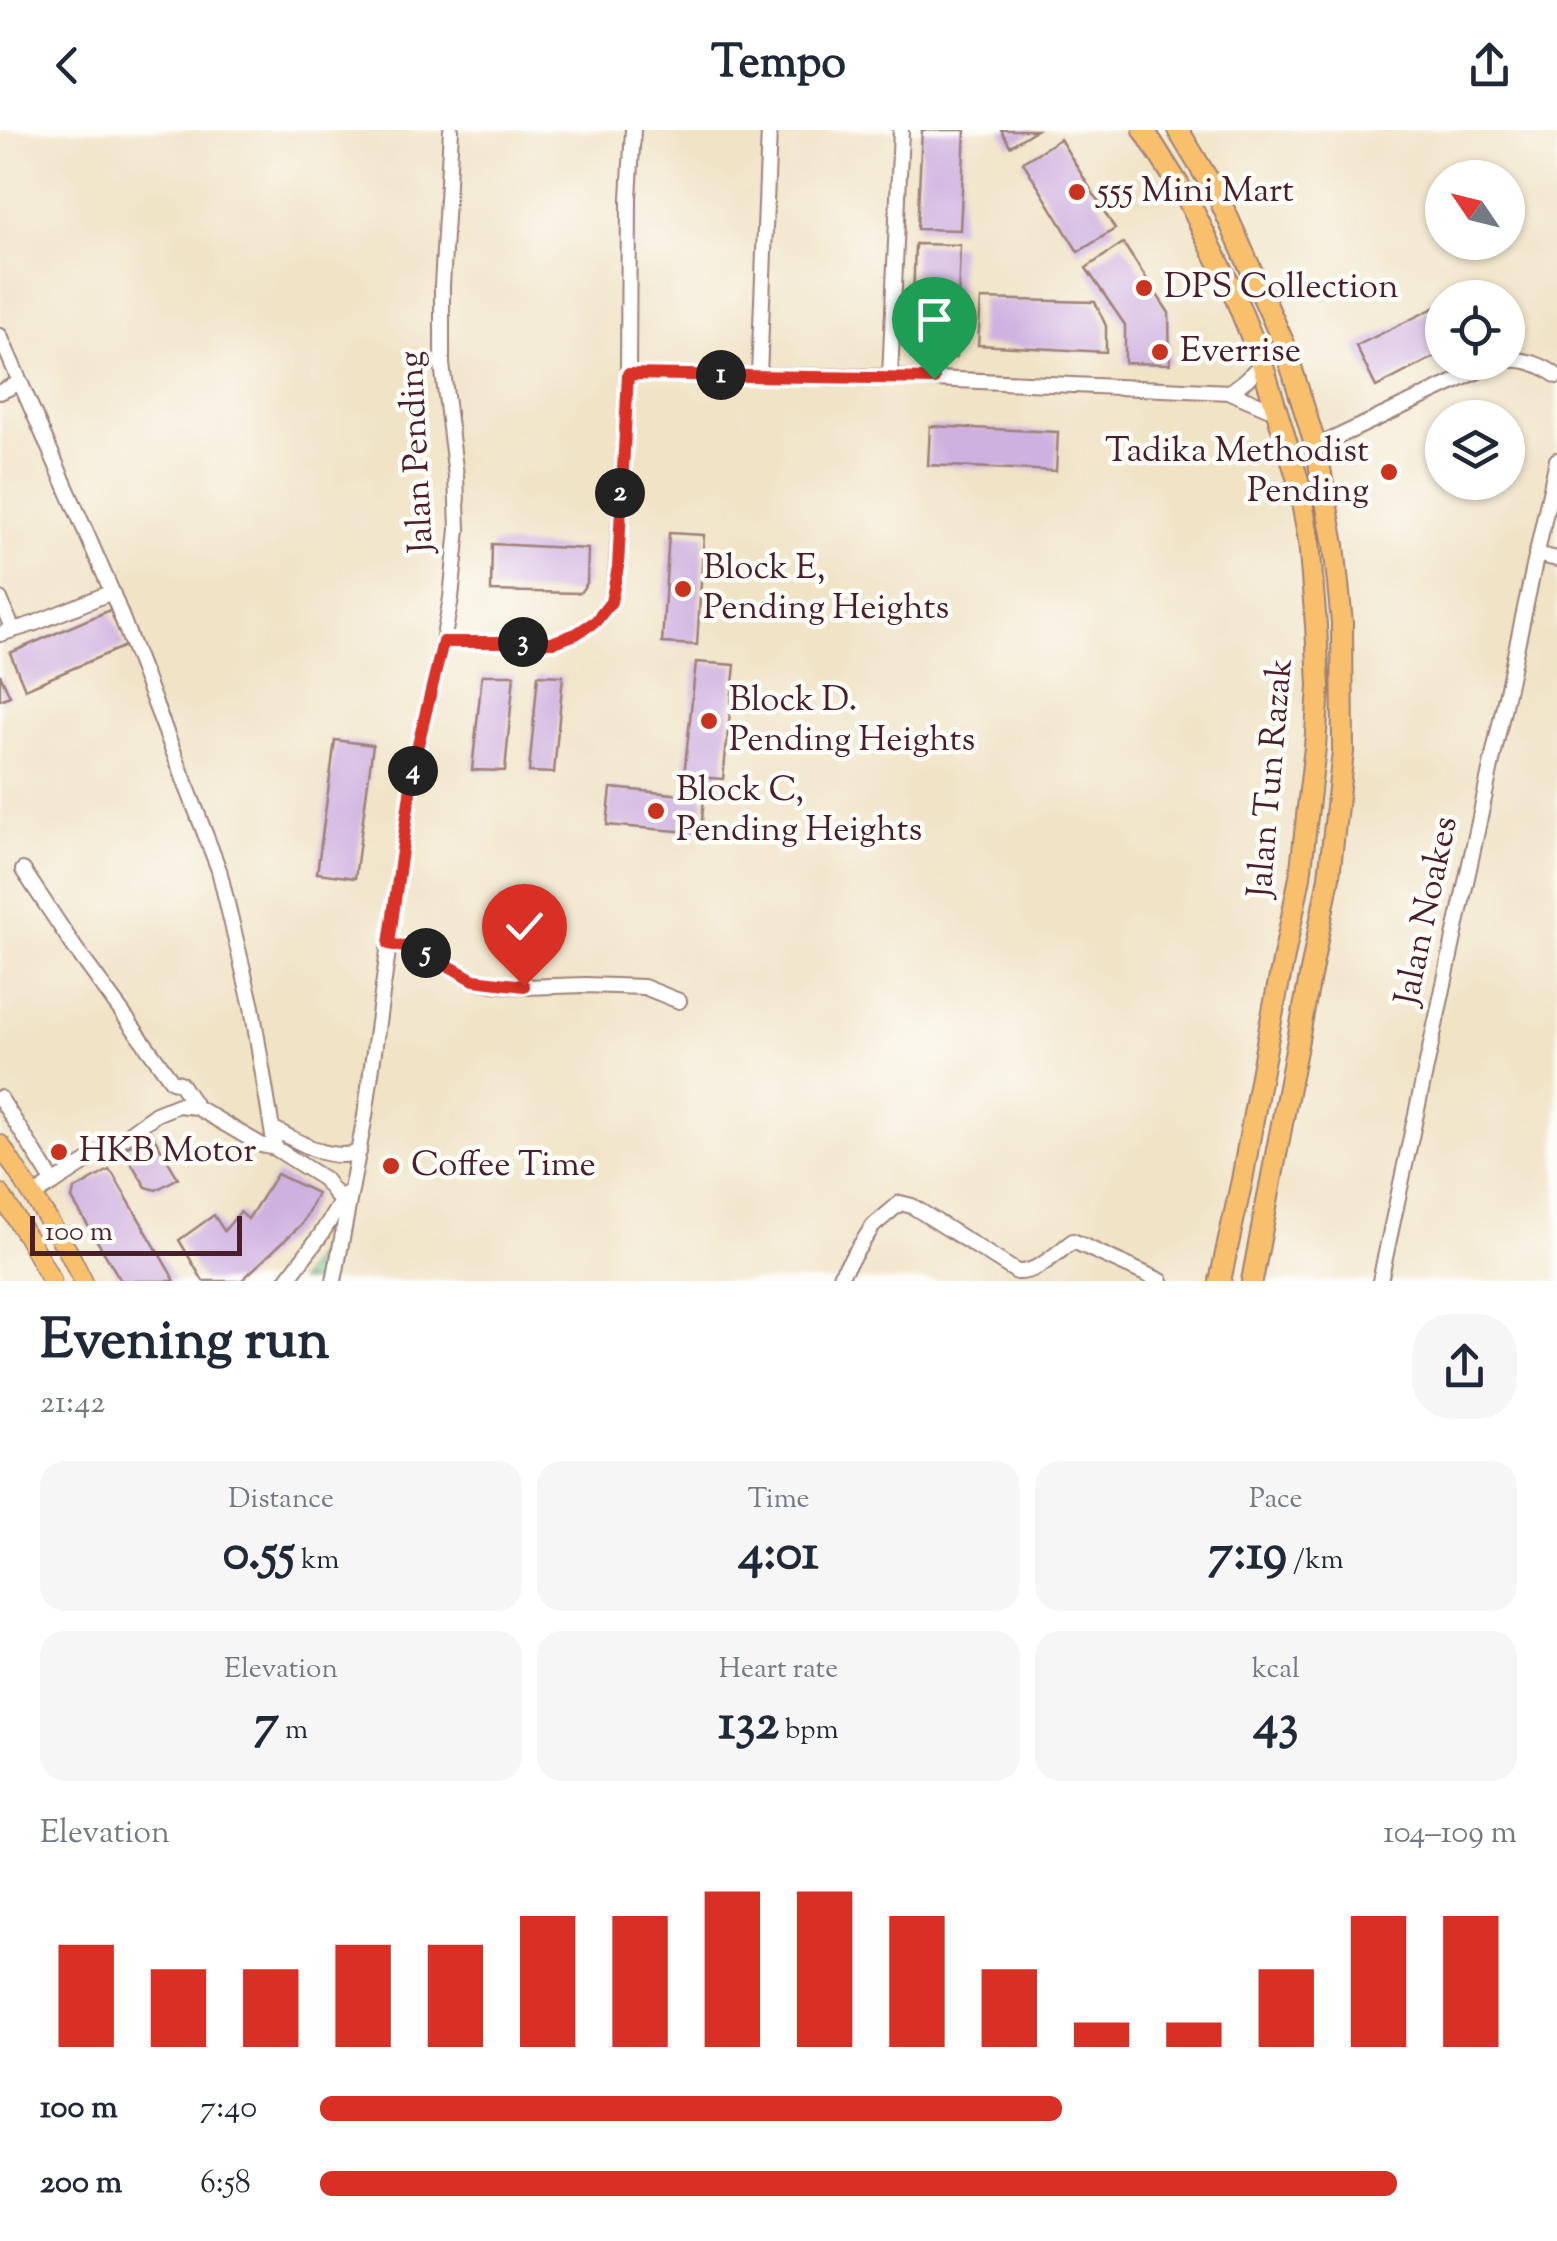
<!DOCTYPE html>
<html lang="en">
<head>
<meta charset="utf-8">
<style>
	body { margin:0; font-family:"Sorts Mill Goudy",serif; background:#f6f6f7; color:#1f2937; height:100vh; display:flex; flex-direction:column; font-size:38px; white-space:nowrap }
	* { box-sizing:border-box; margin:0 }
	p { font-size:32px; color:#747a83 }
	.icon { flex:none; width:55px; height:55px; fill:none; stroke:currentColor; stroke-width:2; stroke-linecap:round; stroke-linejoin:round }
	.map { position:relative; height:1151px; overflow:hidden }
	.side { display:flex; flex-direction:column; background:#fff; flex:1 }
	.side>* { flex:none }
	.needle { width:65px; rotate:305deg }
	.fabs { position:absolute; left:1425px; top:30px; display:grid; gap:20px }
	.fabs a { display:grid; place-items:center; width:100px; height:100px; border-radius:50%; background:#fff; box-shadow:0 2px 8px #0004; font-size:50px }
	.scale { position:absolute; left:30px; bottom:25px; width:212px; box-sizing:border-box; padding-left:10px; border:5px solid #4a1f2b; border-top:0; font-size:28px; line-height:35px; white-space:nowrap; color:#4a1f2b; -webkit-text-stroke:8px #fdfcf7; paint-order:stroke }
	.pin { position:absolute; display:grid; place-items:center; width:85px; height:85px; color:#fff; margin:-102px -42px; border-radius:50% 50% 50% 0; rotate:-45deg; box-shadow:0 0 10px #0007 }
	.pin .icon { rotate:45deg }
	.km { position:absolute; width:50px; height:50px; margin:-25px; border-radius:50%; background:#222; color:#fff; font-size:28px; line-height:50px; text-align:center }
	.round { display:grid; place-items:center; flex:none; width:105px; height:105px; border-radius:40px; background:#f6f6f7 }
	.overview { display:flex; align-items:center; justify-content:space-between; height:170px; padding:0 40px }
	h1 { font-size:55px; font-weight:800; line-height:75px }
	.metrics { display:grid; grid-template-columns:repeat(3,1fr); gap:15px; height:170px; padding:10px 40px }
	.metrics div { display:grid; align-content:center; border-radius:25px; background:#f6f6f7; text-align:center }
	.metrics b { font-size:50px; font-weight:800 }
	.metrics small { font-size:28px; font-weight:400 }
	.metrics p { font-size:28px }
	.chart { height:280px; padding:20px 40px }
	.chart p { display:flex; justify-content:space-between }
	.chart svg { width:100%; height:180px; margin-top:10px; stroke:#d93025; stroke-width:6 }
	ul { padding:0 40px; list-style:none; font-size:32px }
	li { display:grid; grid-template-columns:160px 120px 1fr; align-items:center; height:75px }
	li i { height:25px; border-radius:12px; background:#d93025 }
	header { display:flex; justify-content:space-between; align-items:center; height:130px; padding:0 40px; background:#fff; font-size:45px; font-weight:800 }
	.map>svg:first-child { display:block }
</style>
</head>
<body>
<header><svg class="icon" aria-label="back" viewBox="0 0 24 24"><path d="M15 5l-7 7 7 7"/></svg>Tempo<svg class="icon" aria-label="share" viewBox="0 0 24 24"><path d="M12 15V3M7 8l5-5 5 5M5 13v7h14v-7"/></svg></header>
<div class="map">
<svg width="1557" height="1151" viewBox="0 0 1557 1151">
	<rect width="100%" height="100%" fill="#fdfcf7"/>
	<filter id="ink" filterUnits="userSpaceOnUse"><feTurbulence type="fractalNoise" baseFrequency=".01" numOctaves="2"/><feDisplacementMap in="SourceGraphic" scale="20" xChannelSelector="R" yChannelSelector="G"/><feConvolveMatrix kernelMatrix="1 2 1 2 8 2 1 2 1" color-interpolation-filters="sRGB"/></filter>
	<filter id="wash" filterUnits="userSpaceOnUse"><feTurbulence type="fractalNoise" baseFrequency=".0048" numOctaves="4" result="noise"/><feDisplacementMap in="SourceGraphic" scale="40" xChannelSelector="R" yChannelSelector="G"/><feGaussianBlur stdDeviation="2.25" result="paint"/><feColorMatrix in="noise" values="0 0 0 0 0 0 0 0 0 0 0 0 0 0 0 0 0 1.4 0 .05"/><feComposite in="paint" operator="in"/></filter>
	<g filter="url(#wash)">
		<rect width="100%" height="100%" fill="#f0e3c6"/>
		<path fill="#8ce1a3" stroke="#6b8067" stroke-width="2.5" d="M339 1091 325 1151H299L332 1105Z"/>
		<g id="blocks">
			<path fill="#cfb1e0" d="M922 0H965L960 100 917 99Z
				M1001 0H1036L1010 16Z
				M1060 9 1115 99 1078 122 1023 32Z
				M1123 113 1169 183 1170 234 1125 233V195L1086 138Z
				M915 114 960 115 956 228 911 227Z
				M981 169 1095 172 1106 196V222L978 215Z
				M1442 174V223L1376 257 1356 216Z
				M930 296 1058 302 1056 341 928 335Z
				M669 403 704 405 697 515 662 513Z
				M492 414 588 419 587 453 580 463 491 461Z
				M110 480 125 516 25 559 10 523Z
				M696 532 735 535 723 649 684 646Z
				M0 544 10 566 0 570Z
				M482 545H514L505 641 472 640Z
				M538 545 563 546 554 643 529 642Z
				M335 610 373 615 355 748 317 743Z
				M611 658 704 667 701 703 607 695Z
				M151 1002 178 1048 156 1060 146 1057 123 1020Z
				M109 1040 113 1044 175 1151H121L72 1069 74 1060Z
				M277 1044 317 1063 302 1094 241 1151H203L179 1110 214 1085 224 1101 240 1082 248 1089Z"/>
		</g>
	</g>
	<g filter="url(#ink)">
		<use href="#blocks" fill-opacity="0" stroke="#9d8178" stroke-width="2.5"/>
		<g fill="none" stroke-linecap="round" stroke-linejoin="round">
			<g stroke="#9d8178" stroke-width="18">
				<path id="minor" d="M0 206 112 462 219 740 252 877 275 1018 324 1049 341 1072
					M1508 230C1525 229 1543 235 1557 246
					M628 244 890 247 1230 262 1277 282
					M759 245 769 0
					M890 247 901 0
					M0 262 19 253
					M1230 262 1247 249 1262 233
					M1316 317 1497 232
					M1536 424 1557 429
					M0 469 12 498
					M0 504 33 494 112 462
					M443 512H553L576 504 596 491 611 472 617 437 628 244 629 68 633 0
					M23 740 75 818 172 951 180 953 196 977 261 1015 275 1018
					M389 814 420 820 474 850 493 854 524 857 585 855 644 857 679 871
					M0 968 54 1053
					M274 999C300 1012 329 1033 359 1022
					M33 1066 113 1015 156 984 178 975 196 977
					M840 1146 873 1096 900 1073 912 1076 1017 1142C1038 1143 1056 1123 1073 1111L1161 1151
					M286 1151 320 1106 346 1064
					M334 1151 365 986 415 627 443 512 451 468 458 399 456 346 442 234V156L451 0
					M1380 1151 1557 330"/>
			</g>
			<g stroke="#9d8178" stroke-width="21">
				<path id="major" d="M0 1014 68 1121 83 1151
					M0 1063 28 1108 52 1151"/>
			</g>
			<g stroke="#9d8178" stroke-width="24">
				<path id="highway" d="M1144 0 1188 70 1234 164 1262 233 1298 350 1309 411 1316 495 1319 556 1315 617 1300 747 1270 896 1242 1050 1220 1151
					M1178 0 1219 68 1284 214 1316 317 1334 415 1342 493 1343 622 1329 747 1252 1151"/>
			</g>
			<use href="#minor" stroke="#fff" stroke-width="14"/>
			<use href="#major" stroke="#f8bf6c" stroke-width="18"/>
			<use href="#highway" stroke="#f8bf6c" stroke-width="20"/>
		</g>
	</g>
	<g fill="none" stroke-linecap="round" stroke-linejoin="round" filter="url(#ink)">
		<g stroke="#fff" stroke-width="20">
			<path id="route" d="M524 856 474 850 420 820 389 814 415 627 443 512H554L576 504 596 491 611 472 618 437 628 244 934 249"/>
		</g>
		<use href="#route" stroke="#d93025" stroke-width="12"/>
	</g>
	<g fill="#c8321e" stroke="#fdfcf7" stroke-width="4">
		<circle cx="1077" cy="62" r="10"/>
		<circle cx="1144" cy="158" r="10"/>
		<circle cx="1160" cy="222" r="10"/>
		<circle cx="1389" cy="342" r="10"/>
		<circle cx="683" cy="459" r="10"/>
		<circle cx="709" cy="591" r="10"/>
		<circle cx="656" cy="681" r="10"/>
		<circle cx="59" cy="1022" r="10"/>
		<circle cx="391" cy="1036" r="10"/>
	</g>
	<g text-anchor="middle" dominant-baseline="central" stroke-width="9" stroke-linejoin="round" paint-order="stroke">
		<g font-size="35" fill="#4a1f2b" stroke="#fdfcf7" text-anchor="start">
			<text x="1097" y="62">555 Mini Mart</text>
			<text x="1164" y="158">DPS Collection</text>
			<text x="1180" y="222">Everrise</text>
			<text x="1369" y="322" text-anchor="end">Tadika Methodist<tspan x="1369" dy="40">Pending</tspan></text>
			<text x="703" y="439">Block E,<tspan x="703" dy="40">Pending Heights</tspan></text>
			<text x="729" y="571">Block D.<tspan x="729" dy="40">Pending Heights</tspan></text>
			<text x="676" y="661">Block C,<tspan x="676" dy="40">Pending Heights</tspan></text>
			<text x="79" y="1022">HKB Motor</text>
			<text x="411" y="1036">Coffee Time</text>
		</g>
		<g font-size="35" fill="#4a1f2b" stroke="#fdfcf7">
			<text transform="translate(418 322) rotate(-93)">Jalan Pending</text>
			<text transform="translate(1272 648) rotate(-85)">Jalan Tun Razak</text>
			<text transform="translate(1428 781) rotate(-78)">Jalan Noakes</text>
		</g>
	</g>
</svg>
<div class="fabs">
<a><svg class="needle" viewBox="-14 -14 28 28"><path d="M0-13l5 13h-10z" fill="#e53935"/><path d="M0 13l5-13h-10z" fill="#747a83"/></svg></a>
<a><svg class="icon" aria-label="locate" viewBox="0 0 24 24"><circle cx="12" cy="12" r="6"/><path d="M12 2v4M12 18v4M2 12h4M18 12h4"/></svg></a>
<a><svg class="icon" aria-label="layers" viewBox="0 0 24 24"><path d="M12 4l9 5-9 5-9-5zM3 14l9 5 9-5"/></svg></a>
</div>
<div class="scale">100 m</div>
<div class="pin" style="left:934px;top:249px;background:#1e9e55"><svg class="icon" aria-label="arrive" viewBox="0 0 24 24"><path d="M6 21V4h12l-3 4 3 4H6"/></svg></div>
<div class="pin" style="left:524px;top:856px;background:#d93025"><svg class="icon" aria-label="check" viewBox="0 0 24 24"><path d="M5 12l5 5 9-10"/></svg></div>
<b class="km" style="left:721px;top:245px">1</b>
<b class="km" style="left:620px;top:363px">2</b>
<b class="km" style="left:523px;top:512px">3</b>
<b class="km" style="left:413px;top:641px">4</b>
<b class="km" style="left:426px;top:823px">5</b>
</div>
<section class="side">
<div class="overview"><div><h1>Evening run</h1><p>21:42</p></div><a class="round"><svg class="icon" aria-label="share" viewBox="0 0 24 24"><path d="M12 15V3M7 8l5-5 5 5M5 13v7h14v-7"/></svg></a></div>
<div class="metrics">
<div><p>Distance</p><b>0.55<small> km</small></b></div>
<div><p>Time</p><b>4:01</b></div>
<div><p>Pace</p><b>7:19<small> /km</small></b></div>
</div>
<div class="metrics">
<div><p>Elevation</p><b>7<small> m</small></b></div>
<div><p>Heart rate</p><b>132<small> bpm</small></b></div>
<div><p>kcal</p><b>43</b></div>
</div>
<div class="chart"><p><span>Elevation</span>104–109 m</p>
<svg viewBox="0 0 160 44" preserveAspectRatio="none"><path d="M5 44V19M15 44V25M25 44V25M35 44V19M45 44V19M55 44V12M65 44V12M75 44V6M85 44V6M95 44V12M105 44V25M115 44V38M125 44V38M135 44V25M145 44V12M155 44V12"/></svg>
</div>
<ul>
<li><b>100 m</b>7:40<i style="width:62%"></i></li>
<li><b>200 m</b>6:58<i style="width:90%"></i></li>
</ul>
</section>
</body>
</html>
